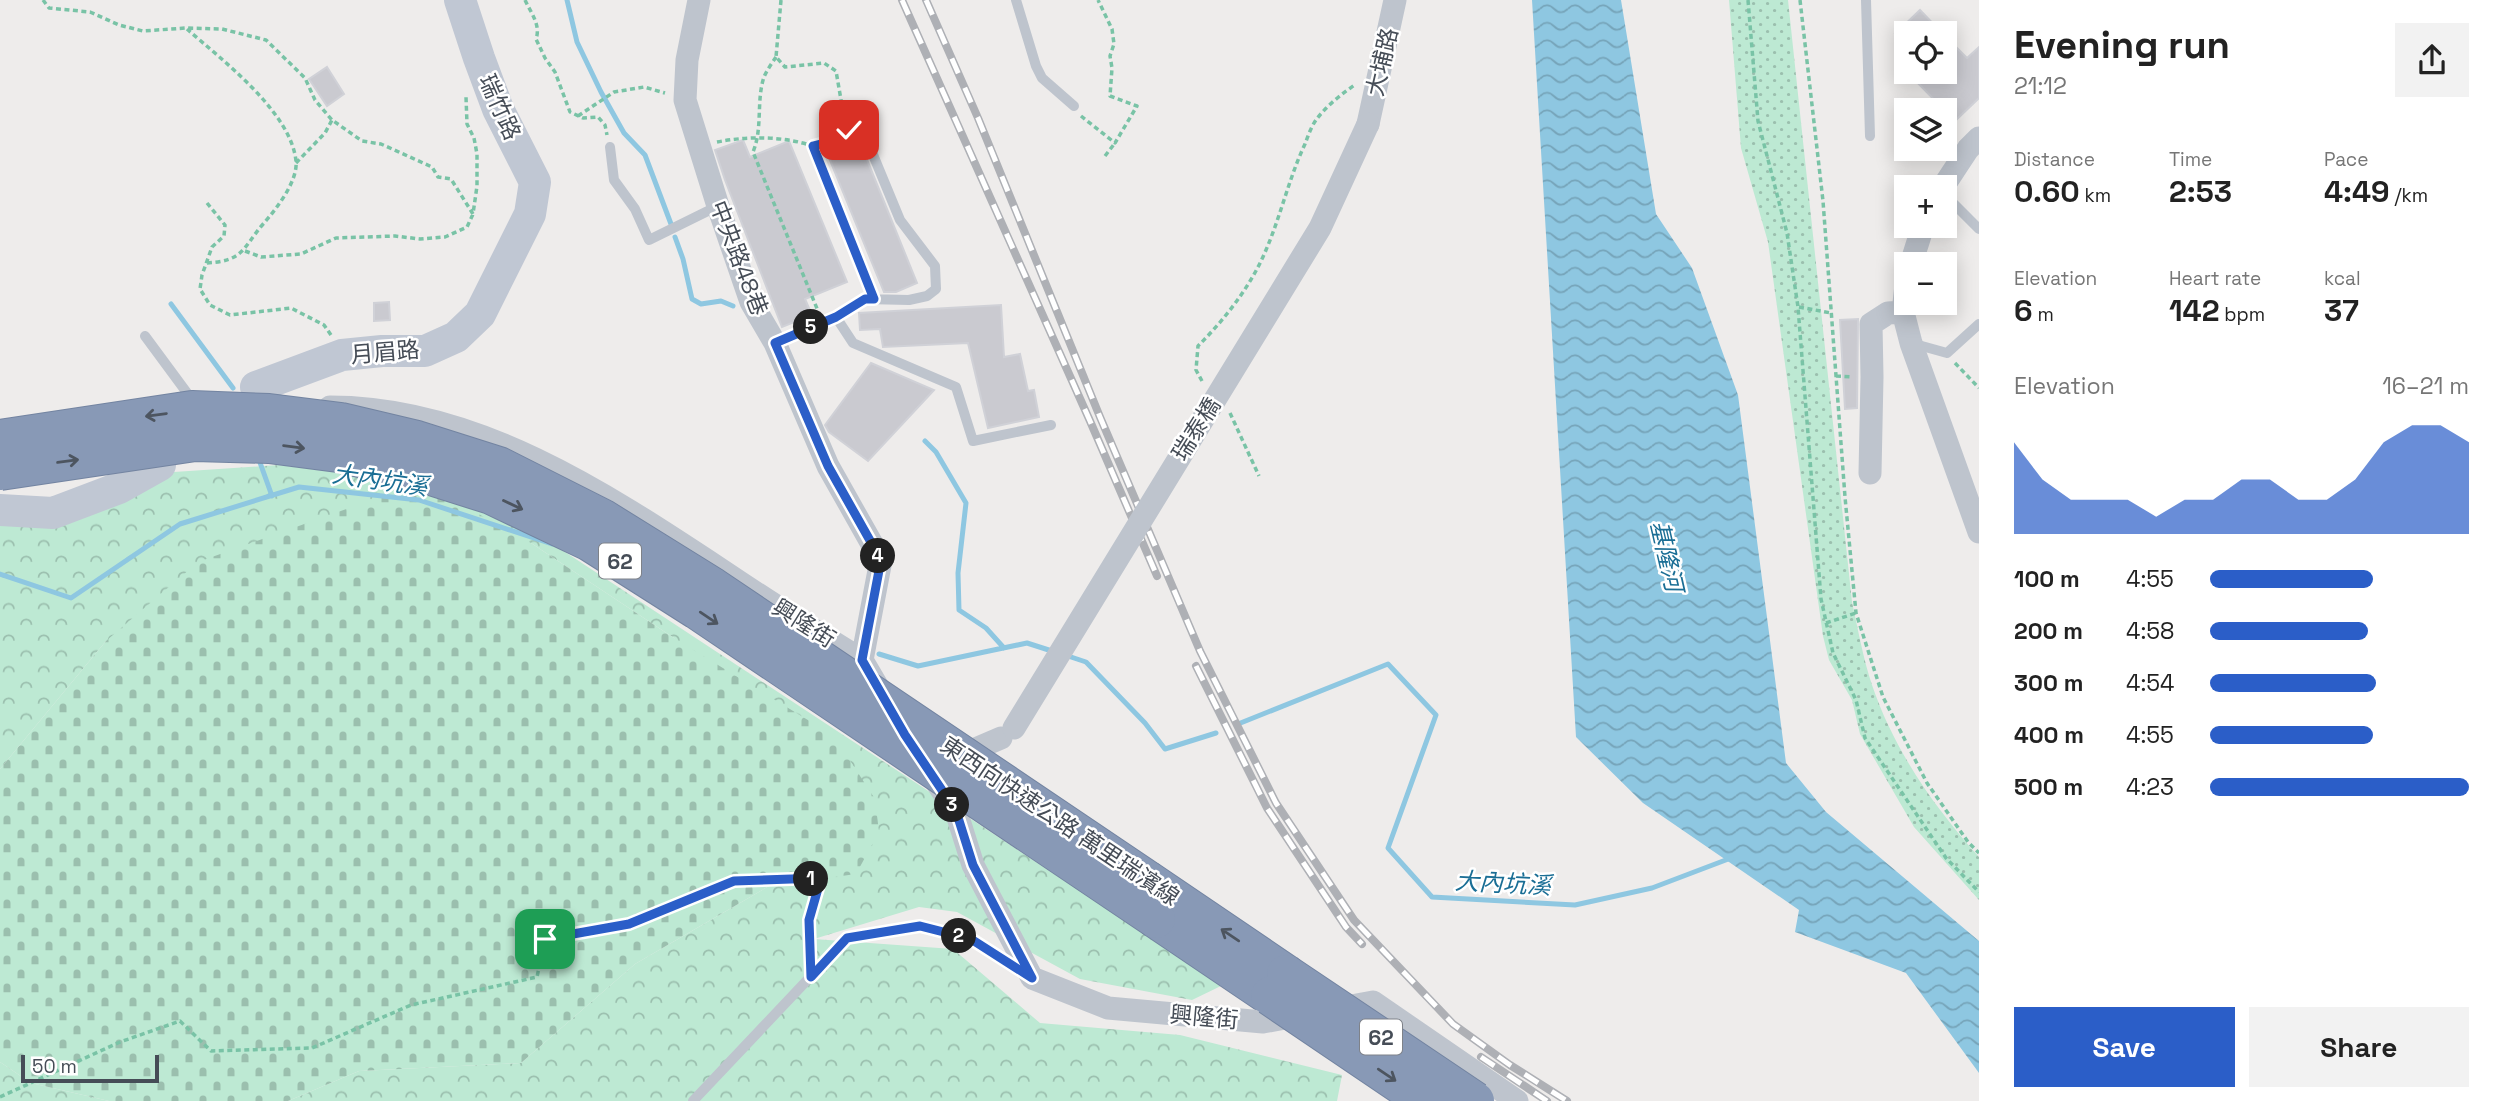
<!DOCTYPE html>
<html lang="en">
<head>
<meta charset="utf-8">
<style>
	body { margin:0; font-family:"Space Grotesk","Noto Sans TC",sans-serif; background:#f2f2f2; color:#222; height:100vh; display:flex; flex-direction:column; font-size:26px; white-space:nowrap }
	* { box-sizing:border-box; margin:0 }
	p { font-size:23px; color:#767676 }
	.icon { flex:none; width:38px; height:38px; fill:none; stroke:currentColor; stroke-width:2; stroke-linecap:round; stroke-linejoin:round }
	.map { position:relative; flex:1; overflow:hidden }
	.panel { display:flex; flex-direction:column; background:#fff; width:525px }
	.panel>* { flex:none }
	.controls { position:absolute; left:1894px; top:21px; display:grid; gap:14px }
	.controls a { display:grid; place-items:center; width:63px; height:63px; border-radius:0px; background:#fff; box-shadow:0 4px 18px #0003; font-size:35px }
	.scale { position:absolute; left:21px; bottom:18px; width:138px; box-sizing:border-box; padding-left:7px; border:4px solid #464d57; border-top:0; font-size:19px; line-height:24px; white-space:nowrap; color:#464d57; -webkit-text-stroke:5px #fff; paint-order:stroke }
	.pin { position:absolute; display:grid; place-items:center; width:60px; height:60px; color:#fff; margin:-30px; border-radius:14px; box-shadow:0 4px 10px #0006 }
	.km { position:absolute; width:35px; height:35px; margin:-18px; border-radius:50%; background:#222; color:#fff; font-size:19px; line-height:35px; text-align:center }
	.round { display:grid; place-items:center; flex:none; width:74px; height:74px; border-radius:0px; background:#f2f2f2 }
	.overview { display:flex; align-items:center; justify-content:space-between; height:119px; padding:0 35px }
	h1 { font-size:38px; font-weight:700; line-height:52px }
	.figures { display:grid; grid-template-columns:repeat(3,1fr); gap:10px; height:119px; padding:7px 35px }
	.figures div { display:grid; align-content:center }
	.figures b { font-size:30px; font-weight:700 }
	.figures small { font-size:19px; font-weight:400 }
	.figures p { font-size:19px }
	.chart { height:196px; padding:14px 35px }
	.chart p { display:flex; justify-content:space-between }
	.chart svg { width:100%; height:126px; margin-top:7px; fill:#2b5ec8; opacity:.7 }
	.cta { display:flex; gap:14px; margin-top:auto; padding:14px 35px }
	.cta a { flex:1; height:80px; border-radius:0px; background:#2b5ec8; color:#fff; font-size:28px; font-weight:700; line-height:80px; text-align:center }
	.cta a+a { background:#f2f2f2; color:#222 }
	ul { padding:0 35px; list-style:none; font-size:23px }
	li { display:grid; grid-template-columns:112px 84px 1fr; align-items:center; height:52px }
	li i { height:18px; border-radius:9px; background:#2b5ec8 }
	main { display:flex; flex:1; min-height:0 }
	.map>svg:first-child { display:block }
</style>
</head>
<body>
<main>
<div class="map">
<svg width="1979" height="1101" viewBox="0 0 1979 1101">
	<defs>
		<pattern id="forest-crowns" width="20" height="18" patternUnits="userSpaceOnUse" patternTransform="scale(1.75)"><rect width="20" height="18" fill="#bde9d3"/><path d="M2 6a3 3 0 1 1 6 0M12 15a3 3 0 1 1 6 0" fill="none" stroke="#9bbfae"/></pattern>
		<pattern id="cemetery-stones" width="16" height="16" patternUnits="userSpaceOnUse" patternTransform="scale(1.75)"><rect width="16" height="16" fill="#bde9d3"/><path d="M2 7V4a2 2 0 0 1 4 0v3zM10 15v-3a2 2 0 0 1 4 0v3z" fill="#9bbfae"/></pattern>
		<pattern id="park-dots" width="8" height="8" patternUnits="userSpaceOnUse" patternTransform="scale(1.75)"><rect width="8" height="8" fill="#bde9d3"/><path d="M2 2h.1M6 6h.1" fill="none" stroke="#9bbfae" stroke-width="1.8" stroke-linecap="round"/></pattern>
		<pattern id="water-waves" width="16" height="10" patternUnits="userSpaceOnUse" patternTransform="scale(1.75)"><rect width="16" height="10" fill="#8ec7e1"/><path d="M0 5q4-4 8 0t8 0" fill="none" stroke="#76a4b9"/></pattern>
	</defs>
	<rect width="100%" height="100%" fill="#eeeceb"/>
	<path fill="url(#forest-crowns)" d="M279 465 385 478 455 493 556 546 1223 985 1192 1000 1080 979 957 912 919 907 814 939 953 949 1040 1023 1180 1035 1342 1075 1337 1101H288L359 1071 521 1063 635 964 769 886 856 873 674 638 531 543 106 641 0 769V517L159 473Z
		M0 1062 31 1083 109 1101H0Z"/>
	<path fill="url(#cemetery-stones)" d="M394 492 446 496 531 543 674 638 834 736 875 799 879 832 856 874 769 886 635 964 521 1063 359 1071 288 1101H109L31 1083 0 1062V769L106 641 198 562Z"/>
	<path fill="url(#park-dots)" d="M1729 0H1788L1852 602C1858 629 1863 658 1872 685 1894 750 1934 807 1979 857V900L1914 827 1860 734 1852 700 1829 660 1823 636 1768 242 1741 148Z"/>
	<path fill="url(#water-waves)" d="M1532 0H1621L1656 214 1692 268 1738 395 1786 763 1826 812 1979 941V1073L1906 973 1795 932 1799 910 1643 803 1576 737Z"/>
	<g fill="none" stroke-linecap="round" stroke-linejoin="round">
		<path stroke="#8ec7e1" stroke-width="5" d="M567 0 577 42 601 92 624 133 645 155 671 224
			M675 237 683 259 692 299 701 304 721 301 733 306
			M171 304 233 388
			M925 441 936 452 966 503 958 573 959 610 986 628 1004 648
			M258 457 272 496
			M0 574 71 598 180 524 299 487 419 500 552 544
			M879 654 918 666 1027 643 1055 652
			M1065 655 1086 662 1145 723 1165 749 1216 733
			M1238 724 1388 664 1436 715 1388 848 1432 897 1575 905 1652 888 1731 858"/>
	</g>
	<path fill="#cacad0" stroke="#d0d1d7" stroke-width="2" d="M1920 10 1942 33H1896Z
		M1944 35 1967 58 1979 47V98L1955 121 1907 72H1944Z
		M327 67 344 94 327 106 309 79Z
		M857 135 917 283 896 292H884L825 148Z
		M743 140 750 157 789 141 847 282 805 299 812 315 782 327 725 180 715 150Z
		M389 302 390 320 374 321V303Z
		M1001 305 1004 357 1020 354 1028 391 1034 390 1039 417 988 428 968 343 883 347 880 329 860 330 859 313Z
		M1858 319 1857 408 1845 409 1840 320Z
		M871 363 934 390 868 461 829 432 825 425Z"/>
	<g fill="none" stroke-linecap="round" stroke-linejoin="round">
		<g stroke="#7384a1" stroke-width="40">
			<path id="highway" d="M1149 881 1286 974
				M1156 919 1270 996"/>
		</g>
		<path stroke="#79c3a6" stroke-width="3.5" stroke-dasharray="5 3.5" stroke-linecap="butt" d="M43 0 49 8 90 12 119 25 143 31 186 28 222 29 266 40 305 78 315 100 332 120 362 141 381 144 432 167 438 177 451 179 473 214 477 186V154L474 138 467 124 466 97
			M525 0C531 13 541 25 536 39L545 58 555 72 570 112 583 118 598 117 605 125 607 135
			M781 0 776 57 785 67 824 63 836 71 844 117 849 130 856 129 864 133
			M1748 0 1758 121 1787 233 1798 307 1821 599 1833 653 1856 700 1865 738 1946 858 1979 892
			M1800 0 1823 201 1845 497 1856 613 1883 697 1927 783 1968 842 1979 853
			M187 29C222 60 291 112 296 161 298 181 277 208 264 223 242 248 245 261 206 263
			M776 57C772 63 767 70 764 77 756 101 763 128 753 152L818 311
			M578 116 614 92 644 87 665 93
			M1081 116 1115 143 1137 106 1110 96 1112 68 1110 56 1114 44 1112 29 1098 0
			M717 142C748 136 783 136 813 146L818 159
			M813 146 844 138 847 136 849 130
			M1105 156 1115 143
			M296 163 325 133 332 120
			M207 203 225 225 224 236 212 247 202 275 200 289 210 305 230 315 291 308 324 325 331 335
			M245 251 261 257 301 254 336 238 395 236 420 239 445 237 467 227 473 214
			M1799 307 1831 313
			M1955 363 1979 388
			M1836 376 1853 377
			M1202 381 1196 370 1198 346C1225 319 1251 286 1266 250 1281 215 1289 178 1305 144 1308 136 1311 127 1316 120 1326 106 1343 93 1356 84
			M1230 413 1259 476
			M1826 623 1856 613
			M0 1097 120 1042 180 1021 211 1051 312 1048 411 1005 537 977 545 939 629 924 734 881 821 878 809 920 810 957"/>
		<path stroke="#bec4cd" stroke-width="10" d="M1016 0 1036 66 1042 78 1074 106
			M1866 0 1870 136
			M610 147 614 180 635 209 649 240 718 206
			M823 171 874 299
			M1944 194 1979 229
			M836 317 853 343 956 387 973 441 1051 425
			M145 336 193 401
			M775 343 836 317 865 299 909 300 927 296 936 289 935 266 900 220 869 145
			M1911 343 1947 353 1979 324
			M693 1101 847 938 920 926 971 939 1024 973"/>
		<path stroke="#bec4cd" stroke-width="23" d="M699 0 687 60 685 100 718 206 751 302 775 343 828 466 881 560 862 660
			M1368 124 1395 0
			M1943 187 1968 149 1979 138
			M1911 264 1923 226
			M1906 285 1903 312 1911 343 1979 532
			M330 407C476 407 605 493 723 571 769 602 815 631 862 660L882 694
			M1870 473 1872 377 1871 324 1888 313 1903 312
			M955 751 973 750 1001 738
			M935 780 956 811 973 865 1032 978 1108 1008 1263 1022 1301 1015
			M1335 1009 1373 1002 1517 1101"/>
		<path stroke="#c0c7d3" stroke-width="32" d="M256 387 342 355 382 351H425L456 337 480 314 530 214 535 182 498 109 479 58 460 0
			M0 510 53 513 119 488 160 465"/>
		<use href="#highway" stroke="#8899b6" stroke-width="38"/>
		<g stroke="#aeb0b5" stroke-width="8">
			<path id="rail" d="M902 0 1090 421 1157 576
				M926 0 978 118 1100 417 1200 651 1276 803 1354 920 1453 1024 1510 1065 1567 1101
				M1196 666 1267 808 1346 927 1362 944
				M1481 1057 1547 1101"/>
		</g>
		<use href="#rail" stroke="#fff" stroke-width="5" stroke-dasharray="16" stroke-linecap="butt"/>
		<g stroke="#7384a1" stroke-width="40" stroke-linecap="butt">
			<path id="highway-bridge" d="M0 439 192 410 269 413 341 422 417 440 499 466 602 518 713 587 1149 881
				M0 471 195 442 269 444 338 453 412 470 491 495 590 542 697 610 1156 919
				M1286 974 1475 1101
				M1270 996 1425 1101"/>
		</g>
		<path stroke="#bec4cd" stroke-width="23" d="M1014 728 1320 228 1368 124"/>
		<use href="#highway-bridge" stroke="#8899b6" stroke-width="38"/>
	</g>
	<defs><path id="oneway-shaft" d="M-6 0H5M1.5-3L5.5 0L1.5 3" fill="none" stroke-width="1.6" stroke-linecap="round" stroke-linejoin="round" transform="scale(1.75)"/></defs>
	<g stroke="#4d5560">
		<use href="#oneway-shaft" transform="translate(156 415) rotate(172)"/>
		<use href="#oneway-shaft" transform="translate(294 447) rotate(7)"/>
		<use href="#oneway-shaft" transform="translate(68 461) rotate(-8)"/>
		<use href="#oneway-shaft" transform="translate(513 505) rotate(25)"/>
		<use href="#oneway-shaft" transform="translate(709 618) rotate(34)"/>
		<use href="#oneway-shaft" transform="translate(1230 935) rotate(-146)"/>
		<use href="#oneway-shaft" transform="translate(1387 1075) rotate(34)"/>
	</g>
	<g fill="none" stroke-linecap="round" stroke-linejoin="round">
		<g stroke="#fff" stroke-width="14">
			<path id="route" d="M545 939 629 924 734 881 821 878 809 920 811 977 847 938 920 926 971 939 1032 978 973 865 956 811 905 735 862 660 881 560 828 466 775 343 836 317 865 299H874L813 146 844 138 847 136 849 130"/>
		</g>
		<use href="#route" stroke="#2b5ec8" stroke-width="9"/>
	</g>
	<g text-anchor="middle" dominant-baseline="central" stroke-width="5" stroke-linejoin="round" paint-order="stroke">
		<g fill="#fff" stroke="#7e8289" stroke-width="2">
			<rect x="599" y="543.5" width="42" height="35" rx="5"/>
			<rect x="1360" y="1019.5" width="42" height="35" rx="5"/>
		</g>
		<g font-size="21" font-weight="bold" fill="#464d57">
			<text x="620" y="561">62</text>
			<text x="1381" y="1037">62</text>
		</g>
		<g font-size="23" fill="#464d57" stroke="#fff">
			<text transform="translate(1382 62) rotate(-77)">大埔路</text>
			<text transform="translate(500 107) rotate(66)">瑞竹路</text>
			<text transform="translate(739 258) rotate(69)">中央路48巷</text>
			<text transform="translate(385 352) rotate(-5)">月眉路</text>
			<text transform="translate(1196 429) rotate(-58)">瑞泰橋</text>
			<text transform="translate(804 623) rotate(32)">興隆街</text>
			<text transform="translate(1060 821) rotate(34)">東西向快速公路 萬里瑞濱線</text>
			<text transform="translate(1204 1017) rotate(5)">興隆街</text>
		</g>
		<g font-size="24" font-style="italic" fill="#1a6e95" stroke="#fff">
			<text transform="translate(380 480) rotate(8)">大內坑溪</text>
			<text transform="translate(1667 556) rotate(77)">基隆河</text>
			<text transform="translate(1503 883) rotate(3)">大內坑溪</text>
		</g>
	</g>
</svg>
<div class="controls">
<a><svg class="icon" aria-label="locate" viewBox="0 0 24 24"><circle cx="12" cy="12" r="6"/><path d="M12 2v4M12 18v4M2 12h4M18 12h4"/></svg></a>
<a><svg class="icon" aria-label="layers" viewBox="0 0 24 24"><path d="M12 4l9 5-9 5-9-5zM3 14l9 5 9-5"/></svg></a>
<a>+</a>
<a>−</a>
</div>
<div class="scale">50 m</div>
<div class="pin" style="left:545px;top:939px;background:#1e9e55"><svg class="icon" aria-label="arrive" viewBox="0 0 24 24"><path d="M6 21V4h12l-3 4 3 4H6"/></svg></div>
<div class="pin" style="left:849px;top:130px;background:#d93025"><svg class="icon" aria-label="check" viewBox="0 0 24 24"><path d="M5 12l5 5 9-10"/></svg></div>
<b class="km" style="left:811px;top:879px">1</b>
<b class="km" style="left:959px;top:936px">2</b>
<b class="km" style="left:952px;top:805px">3</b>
<b class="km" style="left:878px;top:556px">4</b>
<b class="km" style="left:811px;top:327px">5</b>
</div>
<section class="panel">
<div class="overview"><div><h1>Evening run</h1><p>21:12</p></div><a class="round"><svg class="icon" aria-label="share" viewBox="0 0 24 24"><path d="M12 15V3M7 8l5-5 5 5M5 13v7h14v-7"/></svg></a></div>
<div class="figures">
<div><p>Distance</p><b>0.60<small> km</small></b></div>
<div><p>Time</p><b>2:53</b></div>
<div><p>Pace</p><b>4:49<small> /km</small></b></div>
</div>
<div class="figures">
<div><p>Elevation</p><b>6<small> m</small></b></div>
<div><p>Heart rate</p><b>142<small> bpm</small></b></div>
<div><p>kcal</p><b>37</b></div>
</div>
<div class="chart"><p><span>Elevation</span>16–21 m</p>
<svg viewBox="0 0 160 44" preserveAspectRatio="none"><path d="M0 44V12L10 25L20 32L30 32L40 32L50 38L60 32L70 32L80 25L90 25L100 32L110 32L120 25L130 12L140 6L150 6L160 12V44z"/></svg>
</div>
<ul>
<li><b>100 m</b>4:55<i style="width:63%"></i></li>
<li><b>200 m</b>4:58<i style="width:61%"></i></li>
<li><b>300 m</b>4:54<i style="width:64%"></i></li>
<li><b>400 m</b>4:55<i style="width:63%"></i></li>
<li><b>500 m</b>4:23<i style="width:100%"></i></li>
</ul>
<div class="cta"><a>Save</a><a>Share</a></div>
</section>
</main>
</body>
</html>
